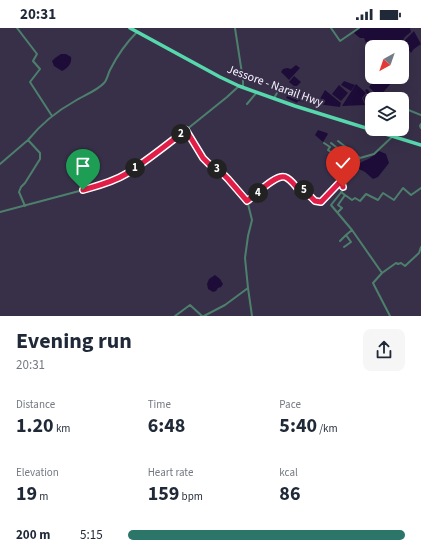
<!DOCTYPE html>
<html lang="en">
<head>
<meta charset="utf-8">
<style>
	body { margin:0; font-family:"Source Sans 3",sans-serif; background:#f6f6f7; color:#1f2937; height:100vh; display:flex; flex-direction:column; font-size:15px; white-space:nowrap }
	* { box-sizing:border-box; margin:0 }
	p { font-size:13px; color:#747a83 }
	.icon { flex:none; width:22px; height:22px; fill:none; stroke:currentColor; stroke-width:2; stroke-linecap:round; stroke-linejoin:round }
	.map { position:relative; height:288px; overflow:hidden }
	.details { display:flex; flex-direction:column; background:#fff; flex:1 }
	.details>* { flex:none }
	.needle { width:26px; rotate:220deg }
	.fabs { position:absolute; left:365px; top:12px; display:grid; gap:8px }
	.fabs a { display:grid; place-items:center; width:44px; height:44px; border-radius:8px; background:#fff; box-shadow:0 4px 16px #0002; font-size:20px }
	.pin { position:absolute; display:grid; place-items:center; width:34px; height:34px; color:#fff; margin:-41px -17px; border-radius:50% 50% 50% 0; rotate:-45deg; box-shadow:0 0 4px #0007 }
	.pin .icon { rotate:45deg }
	.km { position:absolute; width:20px; height:20px; margin:-10px; border-radius:50%; background:#222; color:#fff; font-size:11px; line-height:20px; text-align:center }
	.round { display:grid; place-items:center; flex:none; width:42px; height:42px; border-radius:8px; background:#f6f6f7 }
	.head { display:flex; align-items:center; justify-content:space-between; height:68px; padding:0 16px }
	h1 { font-size:22px; font-weight:700; line-height:30px }
	.figures { display:grid; grid-template-columns:repeat(3,1fr); gap:6px; height:68px; padding:4px 16px }
	.figures div { display:grid; align-content:center }
	.figures b { font-size:20px; font-weight:700 }
	.figures small { font-size:11px; font-weight:400 }
	.figures p { font-size:11px }
	ul { padding:0 16px; list-style:none; font-size:13px }
	li { display:grid; grid-template-columns:64px 48px 1fr; align-items:center; height:30px }
	li i { height:10px; border-radius:5px; background:#2b7668 }
	.status { display:flex; justify-content:space-between; align-items:center; height:28px; padding:0 20px; background:#fff; direction:ltr }
	.status svg { height:11px; fill:currentColor }
	.map>svg:first-child { display:block }
</style>
</head>
<body>
<div class="status"><b>20:31</b><svg viewBox="0 0 49 12"><path d="M0 12V9h3v3zM5 12V6h3v6zM10 12V3h3v9zM15 12V0h3v12zM26 1h20v11H26zM47 4h2v5h-2z"/></svg></div>
<div class="map">
<svg width="421" height="288" viewBox="0 0 421 288">
	<rect width="100%" height="100%" fill="#383049"/>
	<path fill="#1e0c38" d="M358 0H410L411 4C405 9 402 9 404 18L402 19H372V23L366 15 364 10H360L354 5Z
		M414 3 421 16 414 21 413 22 411 25 406 18 404 13Z
		M61 26H66L71 29C72 36 68 40 62 43L54 38 52 33 55 30Z
		M296 37 300 40 289 52 281 44 283 41 287 40 291 41Z
		M294 48 301 54 297 58H294L289 54Z
		M377 49H400L393 53 379 69 369 59Z
		M344 53 355 57 351 63 341 57Z
		M356 56 366 65 362 70 365 77 342 78Z
		M339 57 348 65 341 73 332 66Z
		M292 59 298 61 314 73 312 75 298 73 297 75 293 73 286 70Z
		M367 61 377 71H372L367 77 363 70 367 66 365 62Z
		M325 62 341 75 340 79 317 76Z
		M318 102 327 105 328 106 323 114 315 107Z
		M379 123 386 126 389 135 378 149 373 151 365 144 359 141 358 139C361 132 364 134 370 130 373 128 376 125 379 123Z
		M215 247 220 251 223 256 221 259 218 260 216 263 213 264 208 261 207 256 209 251Z"/>
	<g fill="none" stroke-linecap="round" stroke-linejoin="round">
		<path stroke="#4d806c" stroke-width="2" d="M17 0 37 26 33 33 40 41 30 54 52 88
			M235 0 243 52V59
			M331 0 340 13 359 0
			M274 70 277 65
			M247 76 257 64
			M402 90 406 81 421 87
			M421 96 420 98 421 100
			M186 102 206 134 228 151 247 172 252 192 248 208 245 230 248 260 252 288
			M394 108 397 101
			M338 113 360 130
			M324 115 330 119 328 122 351 140
			M331 115 355 134
			M0 136 28 112
			M332 143 338 137 341 140 349 129
			M345 167 352 172 355 170 360 173 366 166 378 172 383 165 394 172 403 160 411 167 421 160
			M248 172C256 167 275 146 285 149 291 151 295 158 299 162L303 161 315 173 321 174 341 153
			M25 178 19 164 21 159 25 155 40 131V125L28 112C41 96 57 83 75 73 83 68 98 62 104 55 107 52 108 46 110 42 117 28 126 15 137 4
			M0 184 83 162 111 153 125 146 148 131 186 102 227 69 239 58
			M338 184 342 180 338 177 345 167 341 164
			M340 213 346 207
			M344 219 351 214 346 207 352 202
			M382 245 396 235 398 236 401 235 405 238 419 225 421 219
			M175 288 190 277 202 288
			M204 288 225 277 248 260
			M390 288 373 255 382 245 352 202 331 177 343 162V159L341 153 360 130 374 126 393 108"/>
		<path stroke="#57d8ac" stroke-width="3.5" d="M130 0 220 49 239 58 295 78 421 117"/>
	</g>
	<g fill="none" stroke-linecap="round" stroke-linejoin="round">
		<g stroke="#fff" stroke-width="8">
			<path id="route" d="M83 162C97 158 113 154 126 146 147 133 166 117 186 102L203 130 211 138 219 142 228 151 247 173C256 167 275 146 285 149 291 151 295 158 299 162L303 161 315 173 321 174 341 153 343 159"/>
		</g>
		<use href="#route" stroke="#e11d48" stroke-width="5"/>
	</g>
	<g text-anchor="middle" dominant-baseline="central" stroke-width="4" stroke-linejoin="round" paint-order="stroke">
		<g font-size="12" fill="#f5f1ff" stroke="#383049">
			<text transform="translate(275 58) rotate(20)">Jessore - Narail Hwy</text>
		</g>
	</g>
</svg>
<div class="fabs">
<a><svg class="needle" viewBox="-14 -14 28 28"><path d="M0-13l5 13h-10z" fill="#e53935"/><path d="M0 13l5-13h-10z" fill="#747a83"/></svg></a>
<a><svg class="icon" aria-label="layers" viewBox="0 0 24 24"><path d="M12 4l9 5-9 5-9-5zM3 14l9 5 9-5"/></svg></a>
</div>
<div class="pin" style="left:83px;top:162px;background:#1e9e55"><svg class="icon" aria-label="arrive" viewBox="0 0 24 24"><path d="M6 21V4h12l-3 4 3 4H6"/></svg></div>
<div class="pin" style="left:343px;top:159px;background:#d93025"><svg class="icon" aria-label="check" viewBox="0 0 24 24"><path d="M5 12l5 5 9-10"/></svg></div>
<b class="km" style="left:135px;top:140px">1</b>
<b class="km" style="left:181px;top:106px">2</b>
<b class="km" style="left:217px;top:141px">3</b>
<b class="km" style="left:258px;top:165px">4</b>
<b class="km" style="left:304px;top:162px">5</b>
</div>
<section class="details">
<div class="head"><div><h1>Evening run</h1><p>20:31</p></div><a class="round"><svg class="icon" aria-label="share" viewBox="0 0 24 24"><path d="M12 15V3M7 8l5-5 5 5M5 13v7h14v-7"/></svg></a></div>
<div class="figures">
<div><p>Distance</p><b>1.20<small> km</small></b></div>
<div><p>Time</p><b>6:48</b></div>
<div><p>Pace</p><b>5:40<small> /km</small></b></div>
</div>
<div class="figures">
<div><p>Elevation</p><b>19<small> m</small></b></div>
<div><p>Heart rate</p><b>159<small> bpm</small></b></div>
<div><p>kcal</p><b>86</b></div>
</div>
<ul>
<li><b>200 m</b>5:15<i style="width:100%"></i></li>
</ul>
</section>
</body>
</html>
